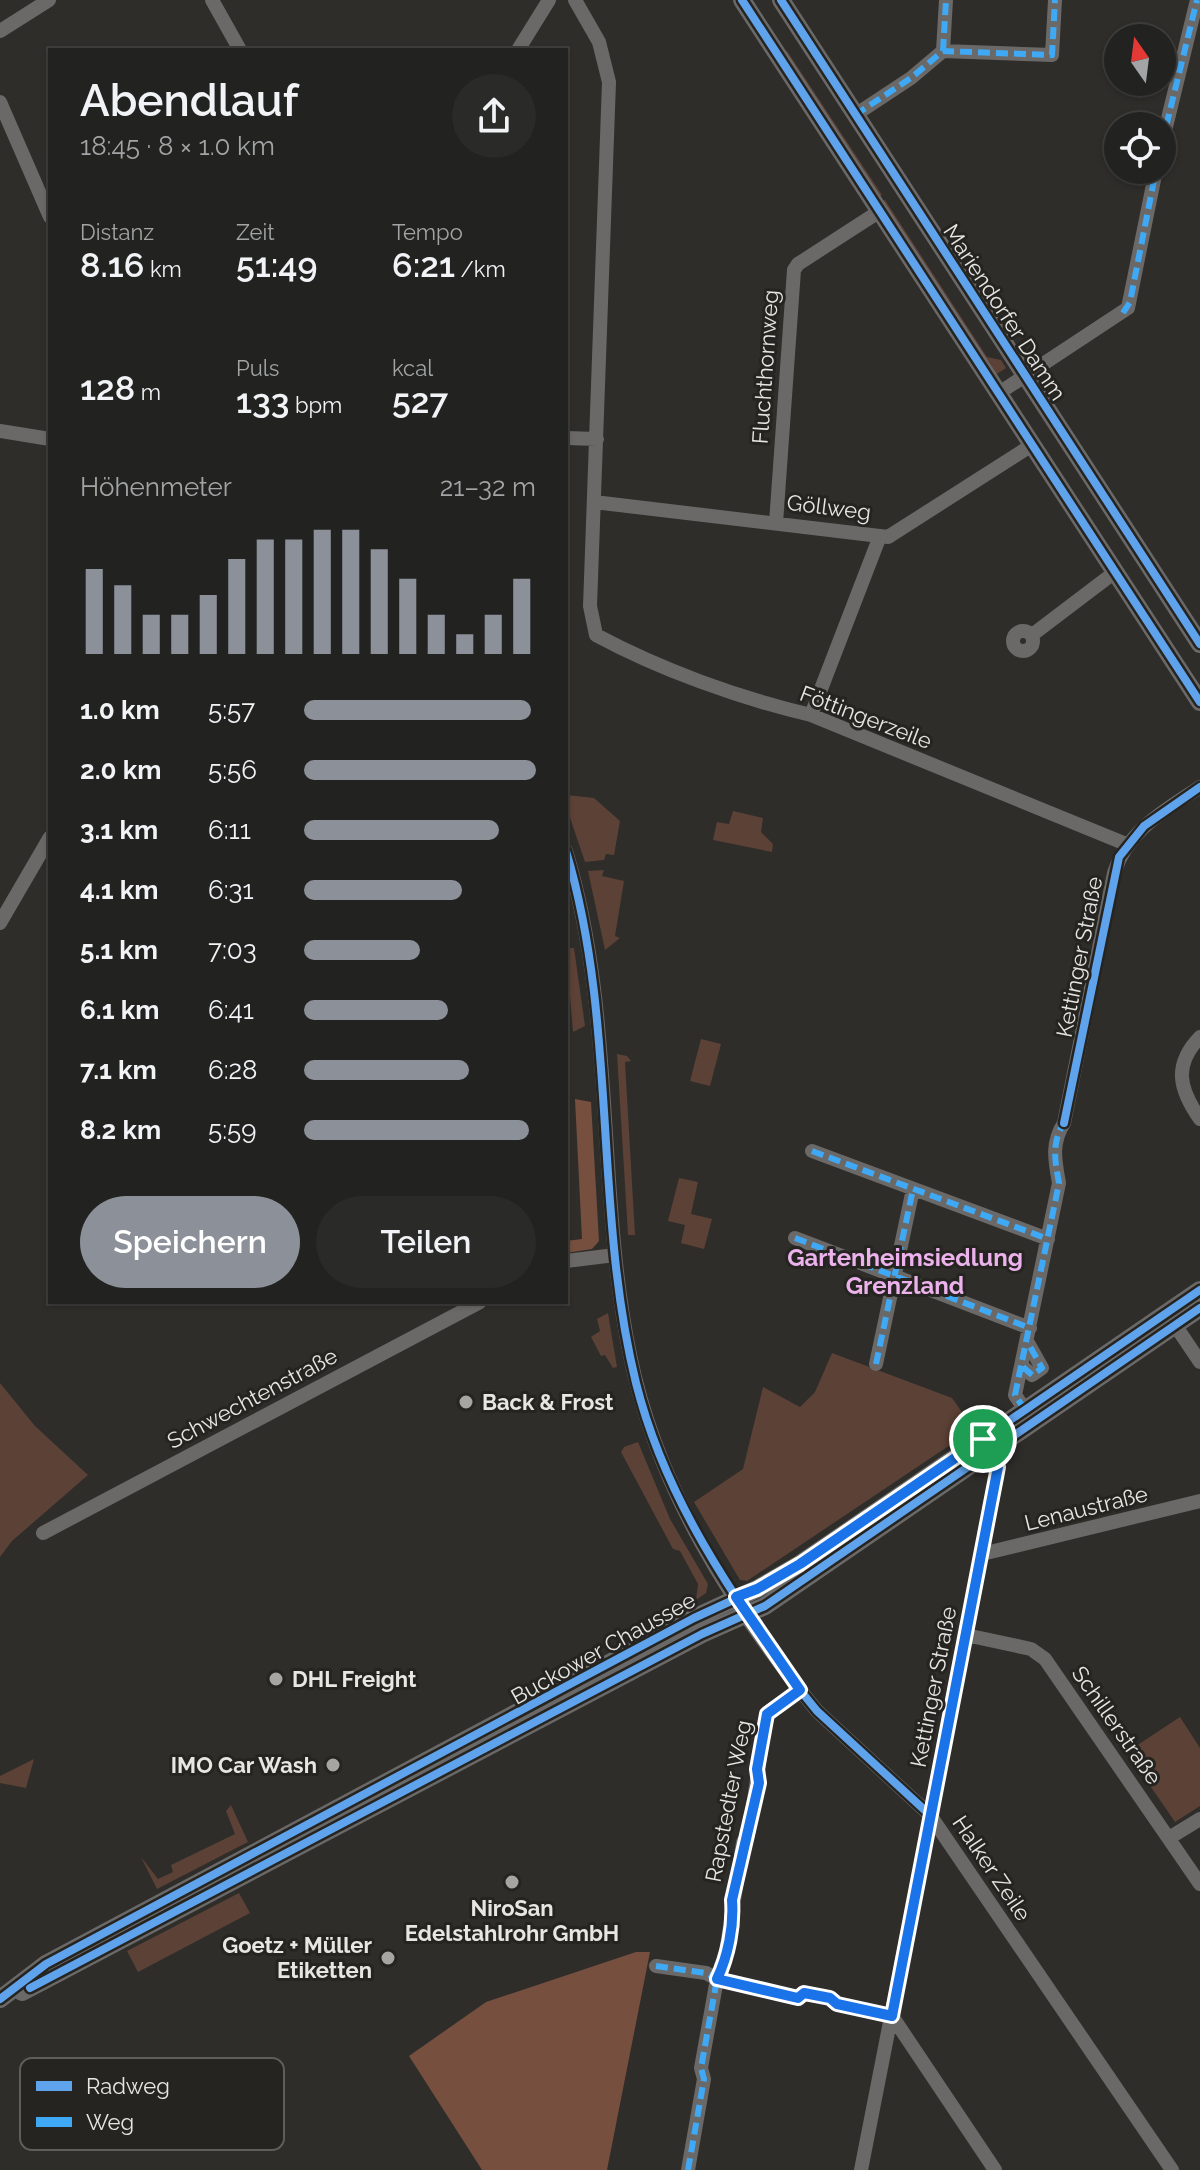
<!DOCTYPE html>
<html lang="de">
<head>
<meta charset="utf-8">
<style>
	body { margin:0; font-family:Raleway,sans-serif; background:#2a2a29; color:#f1f3f6; height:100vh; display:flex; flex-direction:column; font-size:30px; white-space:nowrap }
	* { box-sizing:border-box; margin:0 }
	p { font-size:26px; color:#a2a4a5 }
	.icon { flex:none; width:44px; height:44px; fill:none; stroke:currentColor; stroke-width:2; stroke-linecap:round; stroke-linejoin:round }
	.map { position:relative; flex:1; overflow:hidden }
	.side { position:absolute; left:48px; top:48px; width:520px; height:1256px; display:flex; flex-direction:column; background:#222220; border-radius:0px; box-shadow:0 2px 6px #0004,0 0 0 2px #3f3f3e }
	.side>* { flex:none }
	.needle { width:52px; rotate:346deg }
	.buttons { position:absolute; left:1104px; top:24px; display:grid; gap:16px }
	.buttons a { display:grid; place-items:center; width:72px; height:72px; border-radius:50%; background:#222220; box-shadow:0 2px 6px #0004,0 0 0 2px #3f3f3e; font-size:40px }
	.pin { position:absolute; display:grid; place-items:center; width:68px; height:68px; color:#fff; margin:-34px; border:4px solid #fff; border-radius:50%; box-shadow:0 2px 8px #0007 }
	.round { display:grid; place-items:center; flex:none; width:84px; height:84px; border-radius:42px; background:#2a2a29 }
	.overview { display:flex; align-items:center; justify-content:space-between; height:136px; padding:0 32px }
	h1 { font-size:44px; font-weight:600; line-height:60px }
	.stats { display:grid; grid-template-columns:repeat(3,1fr); gap:12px; height:136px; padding:8px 32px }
	.stats div { display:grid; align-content:center }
	.stats b { font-size:34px; font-weight:600 }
	.stats small { font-size:22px; font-weight:400 }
	.stats p { font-size:22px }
	.chart { height:224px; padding:16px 32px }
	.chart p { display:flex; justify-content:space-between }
	.chart svg { width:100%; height:144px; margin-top:8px; stroke:#8c9099; stroke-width:6 }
	.button { display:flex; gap:16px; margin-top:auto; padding:16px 32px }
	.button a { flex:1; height:92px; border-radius:48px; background:#8c9099; color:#fff; font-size:32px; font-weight:600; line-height:92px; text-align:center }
	.button a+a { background:#2a2a29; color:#f1f3f6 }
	ul { padding:0 32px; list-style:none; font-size:26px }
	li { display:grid; grid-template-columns:128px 96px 1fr; align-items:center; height:60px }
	li i { height:20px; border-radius:10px; background:#8c9099 }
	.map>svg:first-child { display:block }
</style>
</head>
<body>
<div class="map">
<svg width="1200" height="2170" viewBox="0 0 1200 2170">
	<rect width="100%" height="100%" fill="#2e2d2a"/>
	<path fill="#5c4136" d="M787 51 882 195 878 197 784 53Z
		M885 200 987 357 1001 360 1006 368 994 376 881 202Z
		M566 795 594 798 620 821 614 855 606 854 604 860 585 862 566 806Z
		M733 811 763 818 761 832 773 844 772 852 713 840 717 822 729 824Z
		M604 870 602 876 624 881 615 936 620 938 605 950 588 871Z
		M566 948H574L585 1026 573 1032Z
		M701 1039 721 1044 710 1086 690 1081Z
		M617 1054 627 1056 631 1061 625 1062 635 1235H628Z
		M679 1178 698 1182 691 1214 712 1219 704 1249 681 1243 685 1225 668 1221Z
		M608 1313 617 1367 613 1368 605 1355 601 1356 591 1337 600 1331 597 1319Z
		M832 1353 952 1398 974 1429 747 1581 740 1580 694 1502 743 1469 763 1387 800 1407 815 1392Z
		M0 1383 35 1426 88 1475 12 1541 0 1557Z
		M638 1442 670 1519 708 1584 706 1593 696 1600 698 1584 680 1551 673 1549 621 1452 624 1447Z
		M1180 1717 1200 1748V1806L1175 1822 1127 1752Z
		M34 1759 26 1788 0 1783V1776Z
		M231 1805 248 1842 157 1889 141 1857 158 1879 173 1872 171 1865 235 1834 226 1811Z
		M239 1893 250 1913 138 1972 127 1951Z"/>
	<path fill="#764f3f" d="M575 1099 591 1102 599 1241 592 1249 566 1253V1241L582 1239Z
		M636 1952H650L607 2170H482L409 2056 486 2002Z"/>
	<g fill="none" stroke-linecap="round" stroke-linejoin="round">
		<path stroke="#6a6968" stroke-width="14" d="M212 0 240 50
			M575 0 599 42 609 82 590 606 596 635C661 670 739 698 811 715L1126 844
			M0 31 49 0
			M518 50 549 0
			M943 51 946 0
			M0 102 50 217
			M855 115 911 78 943 51 1052 55 1055 0
			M1162 143 1197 0
			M999 393 1128 308 1156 170
			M0 431 50 439
			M566 438 597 439
			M594 502 888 537 1032 445
			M776 523 794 270 798 264 880 211
			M1013 641a10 10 0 1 1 20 0a10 10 0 1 1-20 0Z
			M1032 635 1115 572
			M811 715 880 536
			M566 851C616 1015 596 1189 630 1355 657 1488 732 1607 817 1711L930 1815 1172 2170
			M0 923 50 837
			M1200 1037C1173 1065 1179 1089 1200 1119
			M812 1151 1048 1239
			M795 1238 1030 1328
			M566 1261 615 1255
			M1175 1325 1200 1362
			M876 1364 913 1189
			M1023 1367 1032 1375 1042 1368 1028 1343
			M1025 1410 1015 1395 1059 1183C1055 1161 1051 1143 1064 1123L1114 873C1128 830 1164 811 1200 787
			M43 1533 480 1302
			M982 1554 1200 1501
			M966 1635 1031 1649 1045 1659 1200 1884
			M1169 1838 1200 1819
			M656 1966 706 1973 717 1979 798 1998 804 1993 830 1998 837 2004 892 2016
			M892 2016 995 2170
			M688 2170 704 2079 701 2068 717 1979 724 1965 743 1842 747 1839C756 1797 759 1756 767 1714L800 1690
			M861 2170 993 1496 998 1467 986 1443"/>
		<path stroke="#6a6967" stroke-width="18" d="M742 0 1200 702
			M781 0 1200 644
			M22 1992 702 1634 765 1606 1200 1308
			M0 1999 46 1964 694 1618 757 1589 800 1564 1200 1290"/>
		<path stroke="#3fa9f5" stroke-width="6" stroke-dasharray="12 6" stroke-linecap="butt" d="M943 51 946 0
			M855 115 911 78 943 51 1052 55 1055 0
			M1162 143 1197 0
			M1123 313 1130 302 1156 170
			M812 1151 1048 1239
			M795 1238 1030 1328
			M876 1364 913 1189
			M1023 1367 1032 1375 1042 1368 1028 1343
			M1025 1410 1015 1395 1059 1183C1055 1161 1051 1143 1064 1123
			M656 1966 706 1973 717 1979 798 1998 804 1993 830 1998 837 2004 892 2016
			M688 2170 704 2079 701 2068 717 1979 724 1965 743 1842 747 1839C756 1797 759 1756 767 1714L800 1690"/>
		<g stroke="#252420" stroke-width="13">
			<path id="cycleway" d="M742 0 1200 702
				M781 0 1200 644
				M566 851C618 1024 593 1209 636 1383 665 1499 732 1594 800 1690L817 1711 930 1815
				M1064 1123 1119 857 1144 826 1200 787
				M30 1988 702 1634 765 1606 1200 1308
				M0 1999 46 1964 694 1618 757 1589 800 1564 1200 1290"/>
		</g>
		<use href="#cycleway" stroke="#60a3ed" stroke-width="8"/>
	</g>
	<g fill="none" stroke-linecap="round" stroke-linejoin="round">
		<g stroke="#fff" stroke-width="16">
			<path id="route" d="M983 1439 998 1467 892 2016 837 2004 830 1998 804 1993 798 1998 717 1979C728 1956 734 1926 732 1900L759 1783 757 1769 767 1714 800 1690 736 1597 757 1589 800 1564Z"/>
		</g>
		<use href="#route" stroke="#1a73e8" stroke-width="10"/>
	</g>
	<g fill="#a6a5a2" stroke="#252420" stroke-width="3">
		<circle cx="466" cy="1402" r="8"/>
		<circle cx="276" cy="1679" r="8"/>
		<circle cx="333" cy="1765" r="8"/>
		<circle cx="512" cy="1882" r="8"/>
		<circle cx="388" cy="1958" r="8"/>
	</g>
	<g text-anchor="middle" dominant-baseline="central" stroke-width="6" stroke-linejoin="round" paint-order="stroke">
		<g font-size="22" fill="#e7e6e3" stroke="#252420">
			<text transform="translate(1005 312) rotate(57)">Mariendorfer Damm</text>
			<text transform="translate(765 367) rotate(-86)">Fluchthornweg</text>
			<text transform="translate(829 507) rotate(7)">Göllweg</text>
			<text transform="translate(866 717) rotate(21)">Föttingerzeile</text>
			<text transform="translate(1079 957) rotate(-79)">Kettinger Straße</text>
			<text transform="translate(252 1398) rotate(-28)">Schwechtenstraße</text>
			<text transform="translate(1086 1508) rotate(-14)">Lenaustraße</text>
			<text transform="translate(603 1648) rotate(-29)">Buckower Chaussee</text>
			<text transform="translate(933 1687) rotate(-79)">Kettinger Straße</text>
			<text transform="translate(1117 1725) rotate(55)">Schillerstraße</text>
			<text transform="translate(728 1801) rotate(-79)">Rapstedter Weg</text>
			<text transform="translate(992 1868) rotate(56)">Halker Zeile</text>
		</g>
		<g font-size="22" font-weight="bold" fill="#e7e6e3" stroke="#252420" text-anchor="start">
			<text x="482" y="1402">Back &amp; Frost</text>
			<text x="292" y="1679">DHL Freight</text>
			<text x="317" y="1765" text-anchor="end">IMO Car Wash</text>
			<text x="512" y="1908" text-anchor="middle">NiroSan<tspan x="512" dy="25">Edelstahlrohr GmbH</tspan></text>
			<text x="372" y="1945" text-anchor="end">Goetz + Müller<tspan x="372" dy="25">Etiketten</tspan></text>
		</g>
		<g font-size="24" font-weight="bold" fill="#ebb2ec" stroke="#252420">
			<text x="905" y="1257">Gartenheimsiedlung<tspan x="905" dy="28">Grenzland</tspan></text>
		</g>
	</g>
	<rect x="20" y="2058" width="264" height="92" rx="12" fill="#252420" stroke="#5f5e5a" stroke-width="2"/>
	<rect x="36" y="2081" width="36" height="10" fill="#60a3ed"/>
	<rect x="36" y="2117" width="36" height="10" fill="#3fa9f5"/>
	<g font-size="22" fill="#e7e6e3">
		<text x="86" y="2094">Radweg</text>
		<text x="86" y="2130">Weg</text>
	</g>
</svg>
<div class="buttons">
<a><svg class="needle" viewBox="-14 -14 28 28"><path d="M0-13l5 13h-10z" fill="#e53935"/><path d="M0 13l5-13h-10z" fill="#a2a4a5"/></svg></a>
<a><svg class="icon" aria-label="locate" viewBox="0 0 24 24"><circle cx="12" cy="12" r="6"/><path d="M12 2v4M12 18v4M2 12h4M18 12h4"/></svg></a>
</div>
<div class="pin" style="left:983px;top:1439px;background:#1e9e55"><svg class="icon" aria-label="arrive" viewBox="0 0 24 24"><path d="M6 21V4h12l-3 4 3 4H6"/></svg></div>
<section class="side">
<div class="overview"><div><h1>Abendlauf</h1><p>18:45 · 8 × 1.0 km</p></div><a class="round"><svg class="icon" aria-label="share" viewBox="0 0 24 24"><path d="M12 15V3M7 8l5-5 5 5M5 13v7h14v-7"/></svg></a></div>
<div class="stats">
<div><p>Distanz</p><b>8.16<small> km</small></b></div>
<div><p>Zeit</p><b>51:49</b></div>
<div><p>Tempo</p><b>6:21<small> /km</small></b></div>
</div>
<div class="stats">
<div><b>128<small> m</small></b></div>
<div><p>Puls</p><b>133<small> bpm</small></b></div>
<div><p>kcal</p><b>527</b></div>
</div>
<div class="chart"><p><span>Höhenmeter</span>21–32 m</p>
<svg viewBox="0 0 160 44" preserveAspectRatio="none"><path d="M5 44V18M15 44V23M25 44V32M35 44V32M45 44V26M55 44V15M65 44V9M75 44V9M85 44V6M95 44V6M105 44V12M115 44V21M125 44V32M135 44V38M145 44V32M155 44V21"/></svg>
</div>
<ul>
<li><b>1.0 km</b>5:57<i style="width:98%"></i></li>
<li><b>2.0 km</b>5:56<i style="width:100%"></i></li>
<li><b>3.1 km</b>6:11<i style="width:84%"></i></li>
<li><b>4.1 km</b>6:31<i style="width:68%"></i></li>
<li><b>5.1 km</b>7:03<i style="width:50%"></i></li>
<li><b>6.1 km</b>6:41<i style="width:62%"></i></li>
<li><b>7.1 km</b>6:28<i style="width:71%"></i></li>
<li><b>8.2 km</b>5:59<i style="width:97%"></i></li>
</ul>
<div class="button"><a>Speichern</a><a>Teilen</a></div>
</section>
</div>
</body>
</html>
